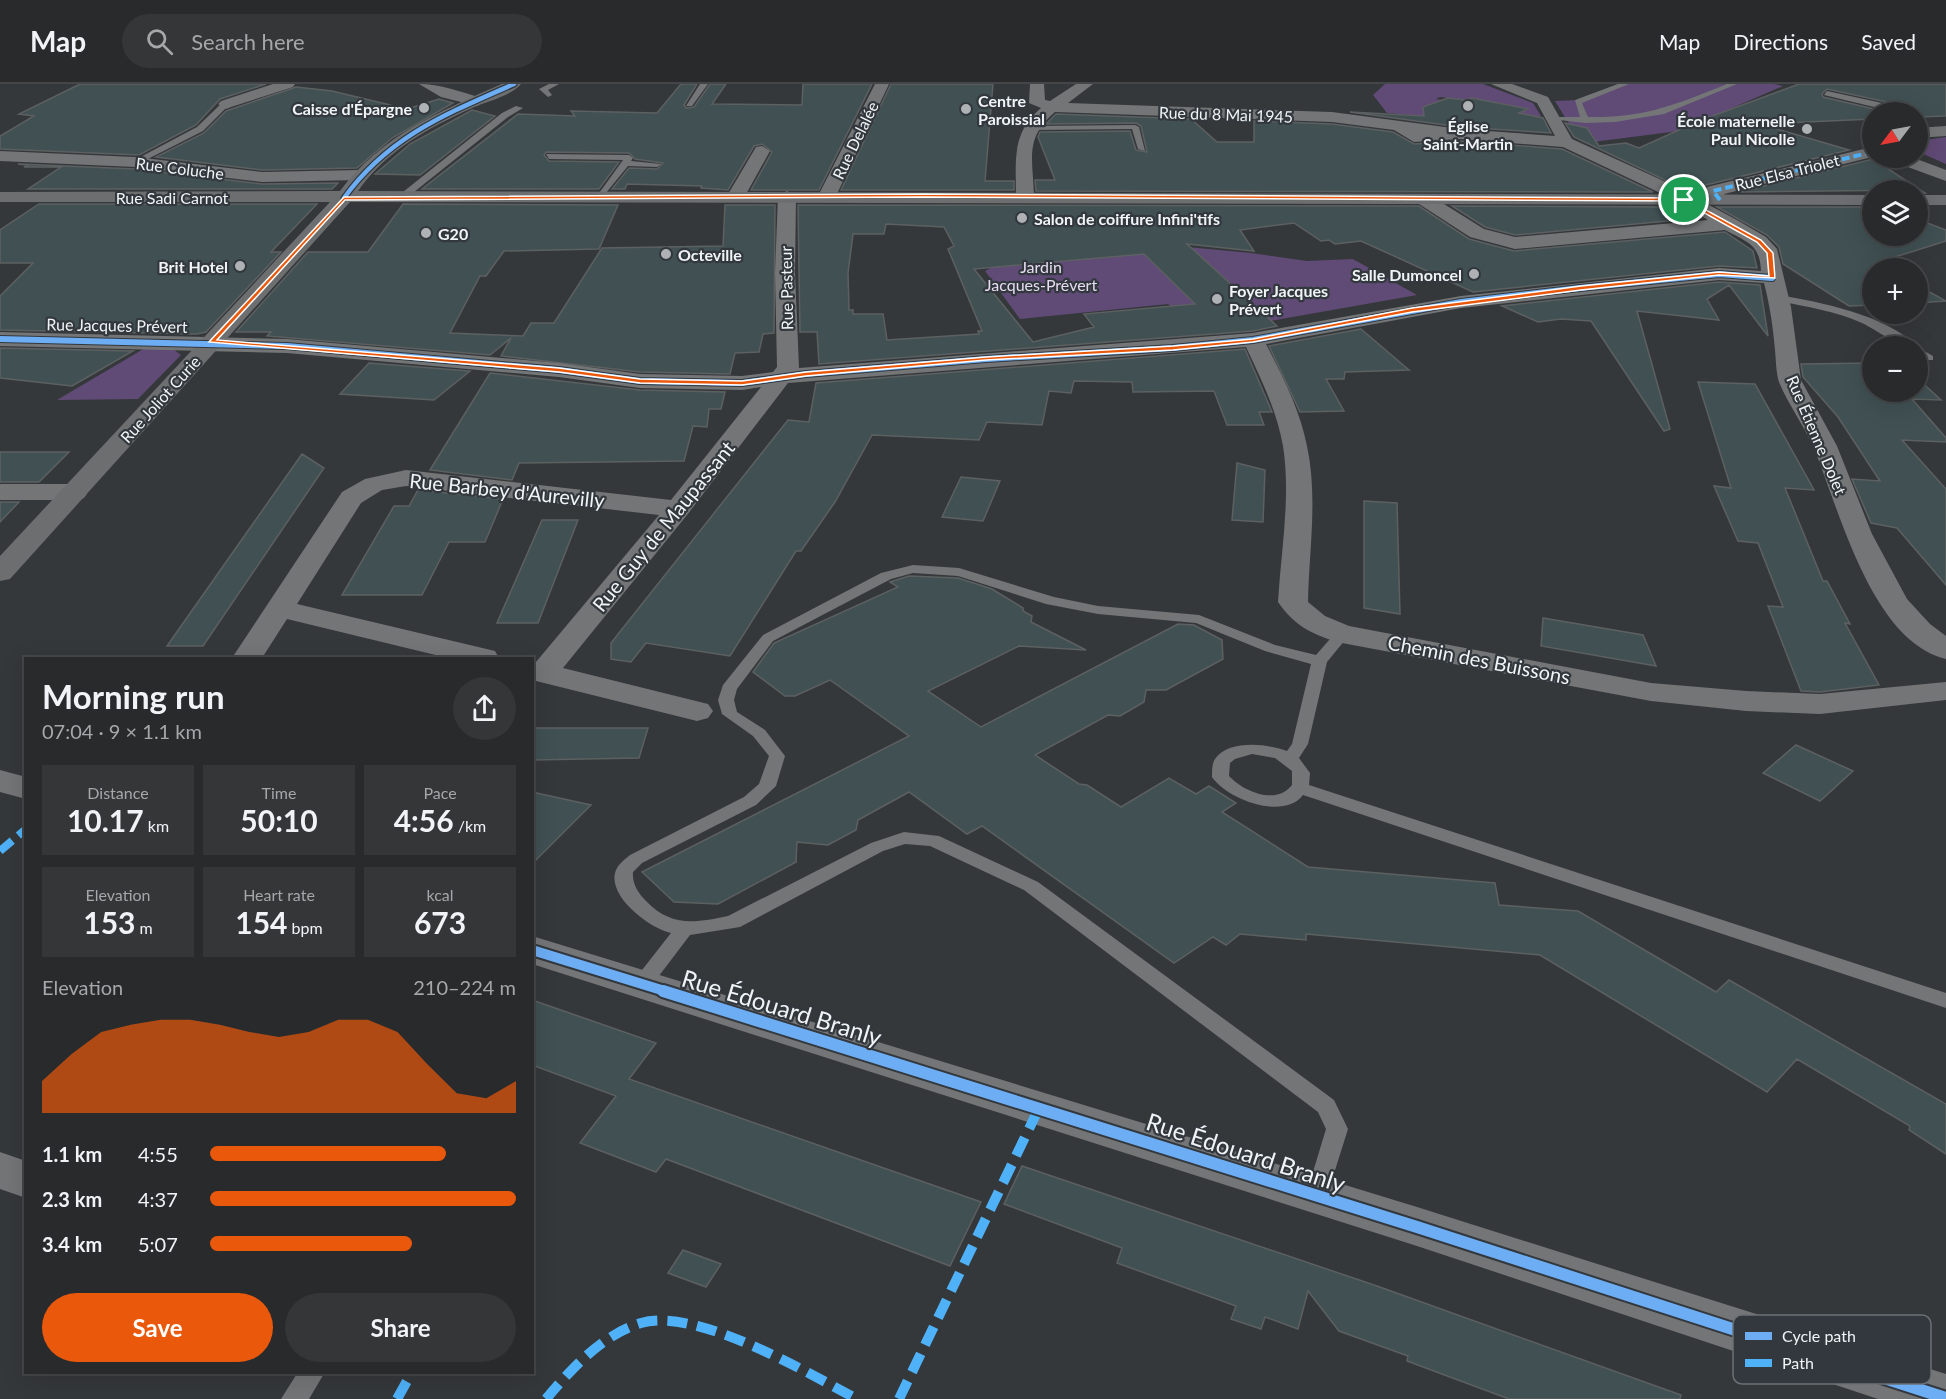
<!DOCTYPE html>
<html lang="en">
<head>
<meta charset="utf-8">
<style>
	body { margin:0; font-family:Lato,sans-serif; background:#343638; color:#f1f3f6; height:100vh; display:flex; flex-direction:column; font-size:22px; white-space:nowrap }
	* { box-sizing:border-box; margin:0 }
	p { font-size:20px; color:#a5a7a9 }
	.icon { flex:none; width:33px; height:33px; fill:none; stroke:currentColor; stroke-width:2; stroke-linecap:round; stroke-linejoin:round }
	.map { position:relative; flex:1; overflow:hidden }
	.drawer { position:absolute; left:24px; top:573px; width:510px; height:717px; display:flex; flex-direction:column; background:#282a2c; border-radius:0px; box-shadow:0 6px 24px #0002,0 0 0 2px #444648 }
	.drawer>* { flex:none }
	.needle { width:39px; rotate:238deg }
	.tools { position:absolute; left:1862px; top:18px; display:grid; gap:12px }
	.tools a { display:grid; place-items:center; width:66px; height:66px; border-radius:50%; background:#282a2c; box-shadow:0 6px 24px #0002,0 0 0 2px #444648; font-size:30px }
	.pin { position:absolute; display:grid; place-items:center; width:51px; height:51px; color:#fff; margin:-26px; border:3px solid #fff; border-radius:50%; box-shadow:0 2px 6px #0007 }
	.round { display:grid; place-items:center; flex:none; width:63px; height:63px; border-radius:32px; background:#343638 }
	.head { display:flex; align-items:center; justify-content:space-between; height:102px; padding:0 18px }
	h1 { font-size:33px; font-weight:700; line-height:45px }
	.stats { display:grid; grid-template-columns:repeat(3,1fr); gap:9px; height:102px; padding:6px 18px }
	.stats div { display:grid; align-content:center; border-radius:0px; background:#343638; text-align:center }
	.stats b { font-size:30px; font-weight:700 }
	.stats small { font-size:16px; font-weight:400 }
	.stats p { font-size:16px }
	.chart { height:168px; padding:12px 18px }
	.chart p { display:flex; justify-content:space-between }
	.chart svg { width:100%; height:108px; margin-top:6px; fill:#ea580c; opacity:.7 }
	.primary-button { display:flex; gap:12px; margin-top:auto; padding:12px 18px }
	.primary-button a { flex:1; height:69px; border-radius:36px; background:#ea580c; color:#fff; font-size:24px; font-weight:700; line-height:69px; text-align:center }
	.primary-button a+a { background:#343638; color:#f1f3f6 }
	ul { padding:0 18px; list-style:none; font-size:20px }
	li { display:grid; grid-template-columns:96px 72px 1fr; align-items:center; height:45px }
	li i { height:15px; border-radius:8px; background:#ea580c }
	header { display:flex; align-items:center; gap:36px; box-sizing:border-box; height:84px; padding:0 30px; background:#282a2c; border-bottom:2px solid #444648 }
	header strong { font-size:28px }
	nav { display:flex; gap:33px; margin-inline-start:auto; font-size:21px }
	.search { width:420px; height:54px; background:#343638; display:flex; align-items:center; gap:15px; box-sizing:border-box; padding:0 21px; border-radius:33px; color:#a5a7a9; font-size:22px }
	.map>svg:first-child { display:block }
</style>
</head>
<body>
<header>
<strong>Map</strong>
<div class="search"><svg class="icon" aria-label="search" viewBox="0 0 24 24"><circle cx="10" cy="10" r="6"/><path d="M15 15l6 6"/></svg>Search here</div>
<nav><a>Map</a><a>Directions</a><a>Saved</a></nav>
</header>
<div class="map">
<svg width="1946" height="1315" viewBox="0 0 1946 1315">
	<rect width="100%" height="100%" fill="#35383a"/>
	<path fill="#604a76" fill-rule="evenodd" d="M1385 0H1483L1533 19 1541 32 1527 41 1387 29 1373 11ZM1440 13 1465 16 1472 14 1520 29 1436 15Z
		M1618 0H1774L1783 2 1679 47 1585 59 1579 56 1555 17 1577 16Z
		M1946 53V80L1921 69 1919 62 1925 56Z
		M1006 146 1251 169 1307 177 1353 175 1417 211 1207 248 1194 243 1168 220 1020 235 985 187 1000 179Z
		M145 264 173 265 181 271 138 315 57 316Z"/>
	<path fill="#405053" stroke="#5d6061" stroke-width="1.5" fill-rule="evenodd" d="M80 0H266L220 15 196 41 139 71 0 65V52L34 32 19 30Z
		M681 0H697L684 21 686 24 694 23 710 0H726L712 20 802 21 803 0H872L819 106H751L772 68 762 60 754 62 728 106 701 104 702 102 627 100 625 105H612L629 84 657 85 663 79 635 75 629 69 546 68 544 71 549 77 619 78 599 105H422L518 30 575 32 571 27 657 29Z
		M891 0H993L985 97H1014V106H841Z
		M1799 0H1946V32L1917 33V28H1906L1896 20 1827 5 1822 10 1823 13 1887 28H1872V35L1760 40 1849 66 1706 101 1702 108H1690L1574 53 1565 39 1587 44 1599 62 1626 59 1639 64 1699 37Z
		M296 3 332 7 407 25 439 15 453 19 392 54 357 84 262 86 156 73 204 49 226 27Z
		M1448 14 1465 16 1472 14 1528 25 1519 29 1543 34 1551 49 1460 43 1350 28 1424 32 1423 23Z
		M472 26 495 32 420 91 375 90 410 60Z
		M1056 30 1191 35 1217 58H1254V37L1332 40 1393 48 1414 60 1460 57 1562 65 1653 108 1036 107 1035 96H1055L1038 53 1040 48 1130 47 1136 66 1147 68 1141 42 1136 39 1046 40Z
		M1873 75 1925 109H1917V106L1740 108Z
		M18 80 135 85 262 100 338 99 332 105H28L61 83H24L28 81Z
		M39 120H317L271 168H281L206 248 197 250 0 246V212L33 179H0V146Z
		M403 120 618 121 599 165 504 167 486 192H480L450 249 523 252 531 239H554L602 164 723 162 725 121H775L774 249 763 250 759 268 735 269 730 290 640 288 501 272 511 254 490 271 267 252 271 248H236L308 168H368Z
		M798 121 1419 122 1469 155 1514 167 1725 148 1753 167 1757 184 1719 182 1473 208 1361 157 1335 160 1329 156 1321 157 1294 139 1240 146 1254 167 1187 160 1277 242 1253 247 819 280 817 248H800ZM886 140 944 143 954 162 948 165 982 247H978L979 250 887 256 883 230H853V226H849L848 189 853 150H884ZM1144 170 1195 220 1084 230 1094 243 1033 258 974 185Z
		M1452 122 1680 123 1701 134 1515 151 1485 143Z
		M1717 123H1872V152H1917V135L1946 146V157L1876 179 1886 184H1872V221L1849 222 1783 180 1779 163 1767 151Z
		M1719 198 1760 201 1768 252 1729 201 1707 215 1719 236 1637 227 1670 345 1664 347 1591 237 1561 235 1538 238 1502 222Z
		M1917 201 1946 217 1917 219Z
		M1361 245 1409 286 1345 288 1344 295H1326L1344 327 1300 328 1269 262Z
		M0 264 133 267 72 302 0 294Z
		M1245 265 1272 328H1259L1264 341H1227L1214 307 1133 308 1132 298 1074 297 1071 309 1049 307 1042 341 987 338 979 356 872 351 835 418 801 467H796L730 572 646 559 631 578 611 575V559L788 336 809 338 816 299Z
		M369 279 470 287 434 316 340 310Z
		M1872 279V308H1917V294L1941 316 1912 315 1946 354V358L1902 356 1946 405V501L1897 444 1871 439 1852 395 1880 397 1838 333 1803 293 1801 280Z
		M490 289 640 306 725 308 721 325H709L707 343 693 342 684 377 519 379 512 396 430 386Z
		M1698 298 1755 300 1814 406 1785 404 1823 497H1827L1850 540 1845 539 1879 601 1820 608 1801 607 1768 522 1783 523 1758 459 1738 457 1714 402 1731 404Z
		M0 368H69L39 398H0Z
		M302 370 324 384 203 562H167Z
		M1237 379 1265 386 1263 438 1232 436Z
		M961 393 1000 397 983 437 942 433Z
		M418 406 503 415 485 458H449L422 511H342L394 422H409Z
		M1364 417 1397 419 1400 530 1364 524Z
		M0 418H19L0 438Z
		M542 436H578L538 539H497Z
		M909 492 958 494 992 505 1023 524V527L1032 532 1031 538 1086 566 1019 562 928 607 981 643 1178 540 1194 541 1222 556 1223 575 1166 606H1146L1144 618 1120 632 1108 631 1035 671 1079 700 1087 701 1121 723 1169 694 1196 710 1209 702 1236 719 1222 728 1308 783 1495 799 1499 821 1578 827 1716 908 1729 896 1946 1020V1070L1909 1046 1910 1042 1797 975 1767 1008 1540 871 1306 850V856L1240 850 1226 861 1213 853 1174 879 982 742 967 750 909 708 858 736 856 746 828 761 797 758 796 778 718 820 674 818 642 788 909 652 830 596 795 612H785L753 588 774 559 898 503 890 498Z
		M1543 534 1643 551 1656 582 1541 562Z
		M532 644H648L639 674 532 676Z
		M1796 661 1853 687 1820 717 1763 689Z
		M532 708 591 721 532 780Z
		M532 916 656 959 629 995 981 1118 950 1182 666 1075 656 1088 580 1059 616 1012 532 981Z
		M1022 1082 1377 1202 1681 1311 1680 1315H1509L1407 1277 1408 1272 1339 1247 1308 1207 1298 1245 1265 1233 1261 1245 1231 1235 1236 1222 1117 1179 1122 1164 1004 1120Z
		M683 1166 721 1180 706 1203 668 1189Z"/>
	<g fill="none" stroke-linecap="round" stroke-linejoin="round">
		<path fill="#747576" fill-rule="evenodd" d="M549 0H559L548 6 552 11 548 13 539 5Z
			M700 0H708L692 22H686Z
			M1618 0H1629L1582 19 1588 33C1644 34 1675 21 1727 0H1737L1664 30 1615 38 1585 39 1550 35 1554 33H1580L1575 16Z
			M1827 7 1896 22 1904 28H1895L1824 11Z
			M223 18 230 20 203 47 138 80 131 78 197 43Z
			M516 22 523 24 508 33 404 116H398V112L502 29Z
			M1917 37 1933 46V50H1927L1917 43Z
			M1135 41 1139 43 1145 67 1138 65 1132 45 1032 46 1028 44 1032 42Z
			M546 70 629 71 633 74 631 77 661 80 657 83 628 82 601 115 597 112 623 76 549 75Z
			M1779 211C1820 218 1886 231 1917 262 1898 264 1879 247 1862 239 1834 226 1805 223 1775 216L1774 214Z
			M1917 263 1933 272V276H1925L1917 271Z
			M913 481 959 484 1054 513 1098 522 1199 531 1275 561 1316 571 1337 547H1347L1350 550 1327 578 1308 660 1299 674 1310 689 1309 701 1946 909V924L1303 711C1283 737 1227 715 1212 693 1212 687 1212 679 1215 675 1229 655 1268 660 1287 667L1292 660 1311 580 1265 567 1196 539 1098 530 1046 520 958 492 913 489 891 495 773 557 737 605 734 616 737 628 765 646 785 672 776 702 756 721 642 779 633 788C632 800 638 809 646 817 671 843 695 839 728 832L871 759 904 748 939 752 1038 798 1334 1016 1348 1045 1325 1118 1317 1120 1309 1118 1306 1111 1326 1045 1318 1028 1024 806 930 762 905 760 883 767 740 843 690 851 649 905 642 907 635 905 632 900 635 895 671 849C651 845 609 814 615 789 617 781 624 776 630 771L744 713 759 700 769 672 753 652 722 630 718 616 723 601 763 551 881 489ZM1252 670 1275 674 1292 687V701C1276 722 1243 707 1229 692L1230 679 1235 675Z
			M298 1288H325L309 1315H281Z"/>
		<path fill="#747576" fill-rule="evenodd" d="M273 0H295L293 3 231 23 226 25 218 20 221 17Z
			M419 0C440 0 461 8 482 14L485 17 477 22 441 13Z
			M875 0H889L836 112 827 117 821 116 818 112Z
			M1030 0H1044L1045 16 1050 17 1076 0H1093L1068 19 1332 28 1460 45 1555 52 1537 19 1491 0H1512L1548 13 1572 55 1668 99 1737 136 1766 153 1777 165 1791 223 1801 296 1837 362 1872 450 1907 515 1930 540 1946 552V575C1871 557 1839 424 1813 362 1803 340 1788 320 1779 298 1776 289 1776 276 1775 266 1773 243 1770 222 1764 199L1719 196 1461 224 1266 260C1283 293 1300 326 1307 362 1318 413 1309 467 1308 518L1325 532 1349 542 1651 599 1746 607 1820 610 1946 598V616L1820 630 1746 627 1651 617 1342 559C1315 552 1294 542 1278 518 1281 467 1291 413 1283 362 1277 327 1261 295 1246 263L788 299 687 431 563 584 708 620 713 627 708 634 697 637 532 596V577L536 578 659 431 406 402 382 406 361 419 297 520 495 567 499 574H448L287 535 262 574H232L342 408 365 395 406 386 671 416 761 303 742 306 640 304 559 293 287 269 0 262V248L287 255 559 279 640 290 742 292 773 288 777 283 775 189 778 112 787 107 796 112 795 189 799 284 1253 249 1461 212 1719 184 1761 187C1760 160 1747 158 1725 146L1515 165 1470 153 1416 118 1413 114 1416 110H1428L1484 145 1515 153 1708 136 1656 107 1563 63 1460 55 1414 58 1394 46 1332 38 1055 28C1024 54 1033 75 1034 112L1025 117 1019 116 1016 112C1016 77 1011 49 1041 24L1029 19Z
			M1946 42V52L1917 54V44Z
			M762 62 770 67 745 112 742 116H730L727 112 756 63Z
			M1872 63V73L1724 110 1729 116 1726 120H1714L1704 107 1707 103Z
			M0 67 135 73 262 88 360 86 369 91 360 96 262 98 135 83 0 77Z
			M1892 74H1914L1946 86V97L1894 78Z
			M0 400H75L84 402 88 408 84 414 75 416H0Z
			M0 1068 26 1077V1114L0 1105Z"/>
		<path fill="#747576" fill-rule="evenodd" d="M0 686 26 693V715L0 708Z
			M532 852 1417 1123 1946 1290V1315H1878L1417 1162 532 880Z"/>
		<path fill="#6c6e70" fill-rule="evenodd" d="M502 0H521C511 12 486 18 472 24 428 44 386 67 358 107L1872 111V121L350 118 10 495 0 497V472L330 118H0V108L340 107C381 52 440 27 502 0Z
			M1917 111H1946V121H1917Z"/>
		<path stroke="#4fb1f8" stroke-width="4" stroke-dasharray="8 4" stroke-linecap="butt" d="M1720 116 1713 107 1872 68"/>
		<path stroke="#4fb1f8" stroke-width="8" stroke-dasharray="16 8" stroke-linecap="butt" d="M0 767 26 745"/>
		<path stroke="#4fb1f8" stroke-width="10" stroke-dasharray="20 10" stroke-linecap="butt" d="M397 1315 412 1288
			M546 1315C572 1284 602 1251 641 1239 696 1223 808 1289 857 1315
			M899 1315 1040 1022"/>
		<g stroke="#32383d" stroke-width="7">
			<path id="cycleway-far3" d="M344 114C389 52 446 30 514 0"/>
		</g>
		<g stroke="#32383d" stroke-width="8">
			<path id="cycleway-far2" d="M0 255 287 262 559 286 640 297 742 299 806 290 986 275 1173 264 1253 256 1461 218 1580 204 1719 190 1772 194"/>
		</g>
		<g stroke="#32383d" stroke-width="14">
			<path id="cycleway-far1" d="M532 866 668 908"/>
		</g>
		<g stroke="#32383d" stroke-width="16">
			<path id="cycleway" d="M663 907 1417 1143 1946 1314"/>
		</g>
		<use href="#cycleway-far3" stroke="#6dadf4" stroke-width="4.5"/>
		<use href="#cycleway-far2" stroke="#6dadf4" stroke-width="6"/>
		<use href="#cycleway-far1" stroke="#6dadf4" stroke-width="10"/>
		<use href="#cycleway" stroke="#6dadf4" stroke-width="12"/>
	</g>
	<path fill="#ea580c" stroke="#fff" stroke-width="1.5" fill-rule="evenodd" d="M924 110 1684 114 1761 156 1773 169 1775 194 1719 191 1581 206 1412 228 1253 258 1173 266 986 276 806 292 742 301 640 299 559 288 209 258 344 113ZM924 113 1683 117 1757 158 1767 169 1769 192 1719 188 1581 202 1412 224 1253 255 1173 262 986 273 806 288 742 297 640 295 559 284 217 256 345 116Z"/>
	<g fill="#afb2b5" stroke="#32383d" stroke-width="2">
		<circle cx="1468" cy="22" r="6"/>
		<circle cx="424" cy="24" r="6"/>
		<circle cx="966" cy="25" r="6"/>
		<circle cx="1807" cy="45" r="6"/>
		<circle cx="1022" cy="134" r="6"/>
		<circle cx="426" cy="149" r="6"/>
		<circle cx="666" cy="170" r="6"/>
		<circle cx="240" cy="182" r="6"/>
		<circle cx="1474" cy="190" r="6"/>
		<circle cx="1217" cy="215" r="6"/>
	</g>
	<g text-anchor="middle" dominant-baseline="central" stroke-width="4.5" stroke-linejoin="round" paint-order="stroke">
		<g font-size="16" font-weight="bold" fill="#f0f4f7" stroke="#32383d" text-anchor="start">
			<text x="978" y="16">Centre<tspan x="978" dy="18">Paroissial</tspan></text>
			<text x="412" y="24" text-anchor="end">Caisse d'Épargne</text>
			<text x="1795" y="36" text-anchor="end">École maternelle<tspan x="1795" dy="18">Paul Nicolle</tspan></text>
			<text x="1468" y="41" text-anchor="middle">Église<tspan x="1468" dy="18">Saint-Martin</tspan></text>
			<text x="1034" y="134">Salon de coiffure Infini'tifs</text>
			<text x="438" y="149">G20</text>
			<text x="678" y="170">Octeville</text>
			<text x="228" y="182" text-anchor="end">Brit Hotel</text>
			<text x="1462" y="190" text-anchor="end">Salle Dumoncel</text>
			<text x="1229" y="206">Foyer Jacques<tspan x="1229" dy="18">Prévert</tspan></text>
		</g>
		<g font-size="16" fill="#f0f4f7" stroke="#32383d">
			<text transform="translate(1226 30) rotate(2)">Rue du 8 Mai 1945</text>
			<text transform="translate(855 56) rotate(-64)">Rue Delalée</text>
			<text transform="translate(180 84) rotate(7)">Rue Coluche</text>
			<text transform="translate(1787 88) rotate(-14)">Rue Elsa Triolet</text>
			<text x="172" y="113">Rue Sadi Carnot</text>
			<text transform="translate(786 204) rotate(-91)">Rue Pasteur</text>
			<text transform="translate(117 241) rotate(1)">Rue Jacques Prévert</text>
			<text transform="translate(160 315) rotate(-48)">Rue Joliot Curie</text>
			<text transform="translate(1817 351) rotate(67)">Rue Étienne Dolet</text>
		</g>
		<g font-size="16" fill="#e7dcf1" stroke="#32383d">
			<text x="1041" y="182">Jardin<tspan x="1041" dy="18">Jacques-Prévert</tspan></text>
		</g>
		<g font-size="20" fill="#f0f4f7" stroke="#32383d">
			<text transform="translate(507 406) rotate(6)">Rue Barbey d'Aurevilly</text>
			<text transform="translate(663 442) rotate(-51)">Rue Guy de Maupassant</text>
			<text transform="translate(1479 575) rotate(11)">Chemin des Buissons</text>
		</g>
		<g font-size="24" fill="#f0f4f7" stroke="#32383d">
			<text transform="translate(782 923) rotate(17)">Rue Édouard Branly</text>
			<text transform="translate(1246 1068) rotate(18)">Rue Édouard Branly</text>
		</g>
	</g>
	<rect x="1733" y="1231" width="198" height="69" rx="9" fill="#32383d" stroke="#6b7075" stroke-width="1.5"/>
	<rect x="1745" y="1248" width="27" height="8" fill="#6dadf4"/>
	<rect x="1745" y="1275" width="27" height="8" fill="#4fb1f8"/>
	<g font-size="16" fill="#f0f4f7">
		<text x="1782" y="1258">Cycle path</text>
		<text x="1782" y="1285">Path</text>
	</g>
</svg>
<div class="tools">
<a><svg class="needle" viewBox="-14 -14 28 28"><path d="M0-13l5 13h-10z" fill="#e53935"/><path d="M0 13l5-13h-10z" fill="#a5a7a9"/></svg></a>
<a><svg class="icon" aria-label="layers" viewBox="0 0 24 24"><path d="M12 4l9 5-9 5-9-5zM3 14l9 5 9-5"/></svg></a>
<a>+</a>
<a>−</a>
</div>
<div class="pin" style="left:1684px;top:116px;background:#1e9e55"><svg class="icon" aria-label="arrive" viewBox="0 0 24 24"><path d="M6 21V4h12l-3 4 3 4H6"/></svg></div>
<section class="drawer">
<div class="head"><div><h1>Morning run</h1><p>07:04 · 9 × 1.1 km</p></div><a class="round"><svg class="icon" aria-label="share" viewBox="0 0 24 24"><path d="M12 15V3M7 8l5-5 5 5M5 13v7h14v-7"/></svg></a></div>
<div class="stats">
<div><p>Distance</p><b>10.17<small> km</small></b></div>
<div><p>Time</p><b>50:10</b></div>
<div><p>Pace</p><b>4:56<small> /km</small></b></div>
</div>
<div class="stats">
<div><p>Elevation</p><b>153<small> m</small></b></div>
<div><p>Heart rate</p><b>154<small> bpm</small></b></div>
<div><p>kcal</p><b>673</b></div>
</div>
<div class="chart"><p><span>Elevation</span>210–224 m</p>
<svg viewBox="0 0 160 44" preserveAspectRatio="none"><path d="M0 44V31L10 20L20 11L30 8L40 6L50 6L60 8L70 11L80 13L90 11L100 6L110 6L120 11L130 24L140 36L150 38L160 31V44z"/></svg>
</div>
<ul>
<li><b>1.1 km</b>4:55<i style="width:77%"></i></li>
<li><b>2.3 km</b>4:37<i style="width:100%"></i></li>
<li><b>3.4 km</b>5:07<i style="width:66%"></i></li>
</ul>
<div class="primary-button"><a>Save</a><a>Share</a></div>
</section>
</div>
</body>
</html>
